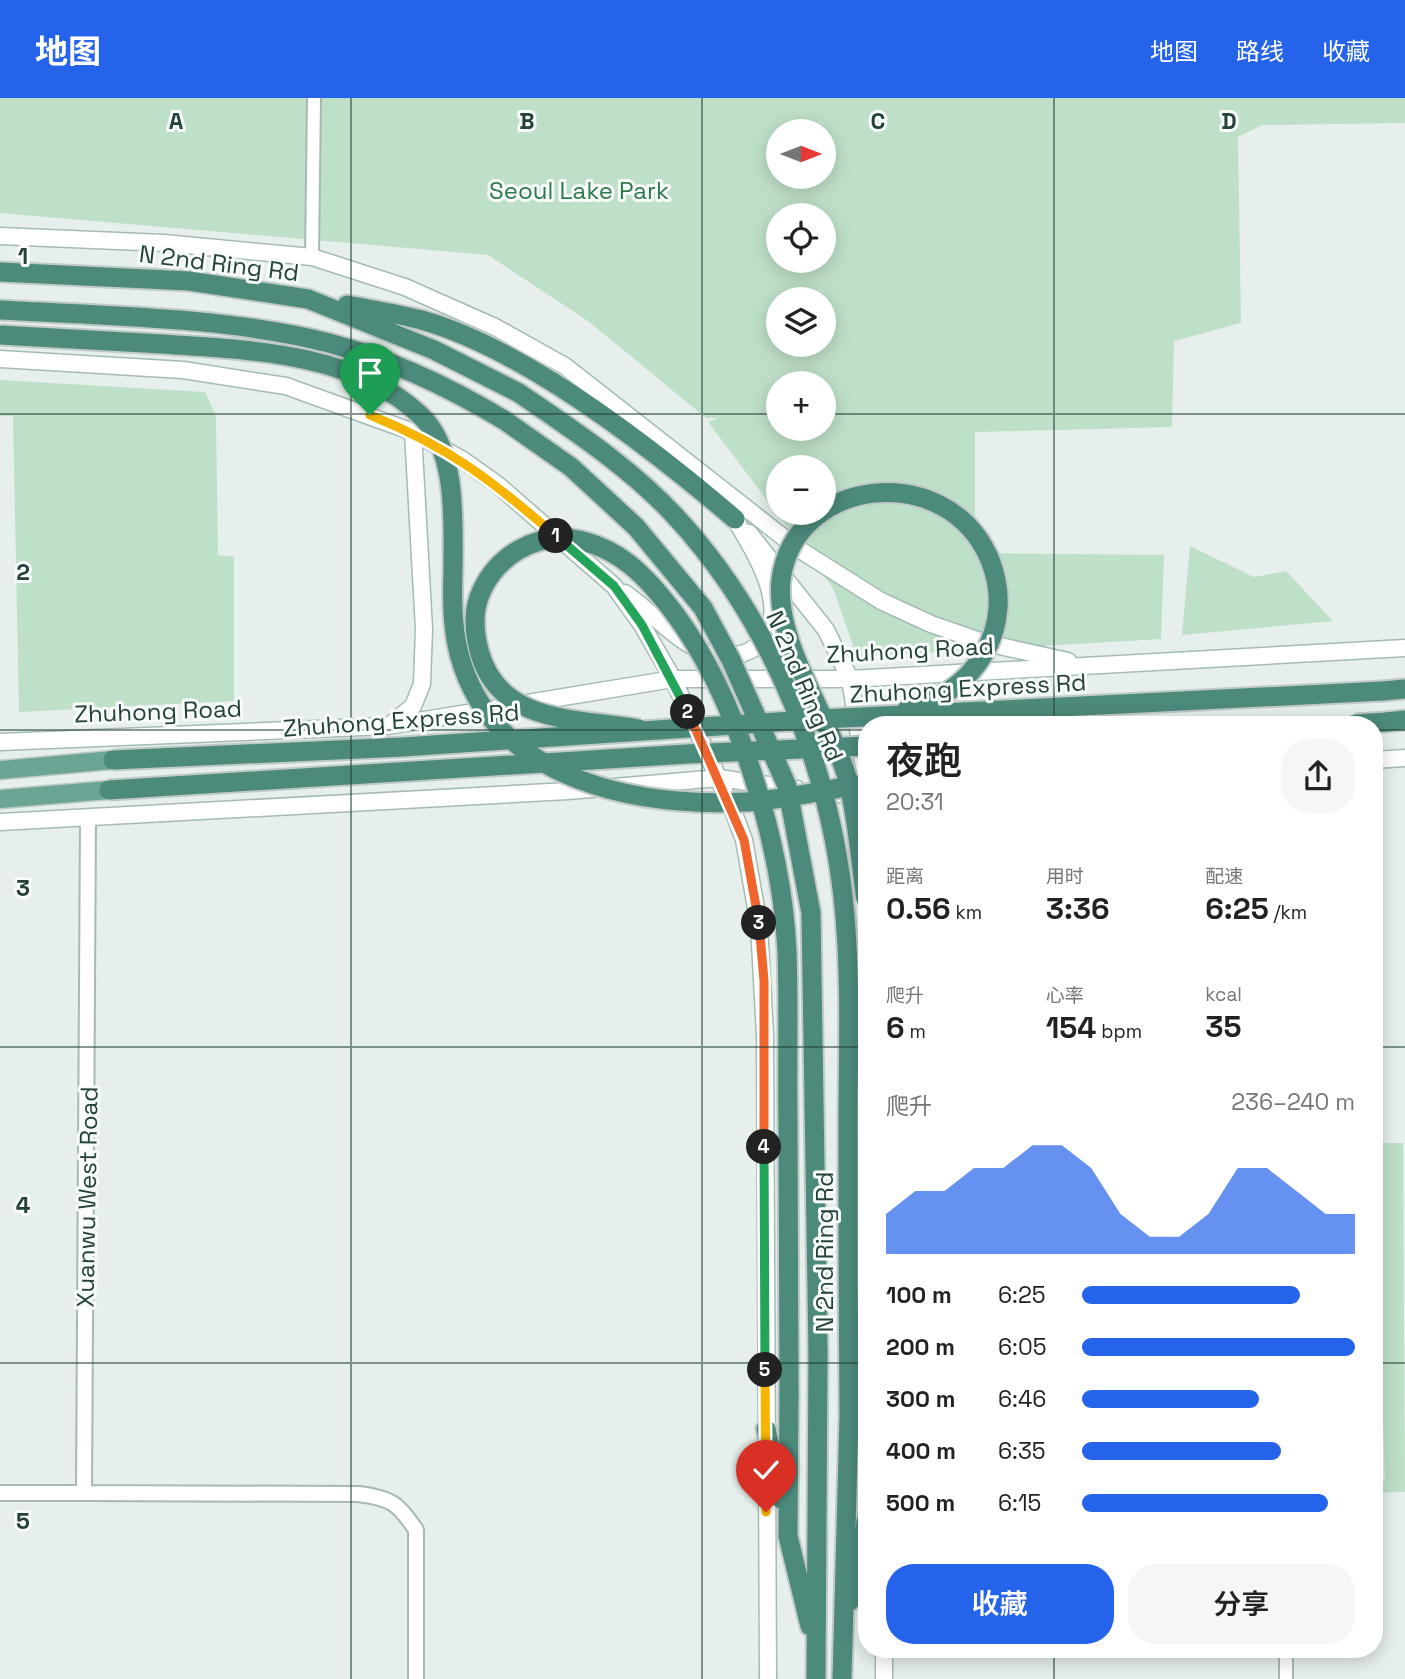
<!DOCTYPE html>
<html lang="zh">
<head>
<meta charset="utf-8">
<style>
	body { margin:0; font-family:"Space Grotesk","Noto Sans SC",sans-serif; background:#f6f6f6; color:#222; height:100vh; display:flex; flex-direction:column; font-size:26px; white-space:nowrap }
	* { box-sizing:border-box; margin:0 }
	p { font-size:23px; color:#767676 }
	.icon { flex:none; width:38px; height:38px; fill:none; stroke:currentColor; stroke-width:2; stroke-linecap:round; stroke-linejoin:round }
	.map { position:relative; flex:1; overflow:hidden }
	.sheet { position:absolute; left:858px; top:618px; width:525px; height:942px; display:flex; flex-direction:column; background:#fff; border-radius:28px; box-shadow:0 4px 18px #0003 }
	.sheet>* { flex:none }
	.needle { width:46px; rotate:90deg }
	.fabs { position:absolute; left:766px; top:21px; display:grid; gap:14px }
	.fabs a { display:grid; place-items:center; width:70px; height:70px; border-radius:50%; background:#fff; box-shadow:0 4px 18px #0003; font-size:35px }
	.pin { position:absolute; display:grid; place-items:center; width:60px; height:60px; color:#fff; margin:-72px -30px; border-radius:50% 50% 50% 0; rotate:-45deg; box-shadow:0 0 7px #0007 }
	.pin .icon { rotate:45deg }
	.km { position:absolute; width:35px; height:35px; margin:-18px; border-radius:50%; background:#222; color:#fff; font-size:19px; line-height:35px; text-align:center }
	.round { display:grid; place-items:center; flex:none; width:74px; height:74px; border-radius:28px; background:#f6f6f6 }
	.summary { display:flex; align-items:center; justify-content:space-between; height:119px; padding:0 28px }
	h1 { font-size:38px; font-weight:600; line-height:52px }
	.stats { display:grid; grid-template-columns:repeat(3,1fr); gap:10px; height:119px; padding:7px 28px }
	.stats div { display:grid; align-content:center }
	.stats b { font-size:30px; font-weight:600 }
	.stats small { font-size:19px; font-weight:400 }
	.stats p { font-size:19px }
	.chart { height:196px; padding:14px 28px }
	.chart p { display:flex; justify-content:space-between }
	.chart svg { width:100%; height:126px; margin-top:7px; fill:#2563eb; opacity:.7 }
	.button { display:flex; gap:14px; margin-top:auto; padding:14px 28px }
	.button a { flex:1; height:80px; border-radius:28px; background:#2563eb; color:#fff; font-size:28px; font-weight:600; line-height:80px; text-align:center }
	.button a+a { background:#f6f6f6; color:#222 }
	ul { padding:0 28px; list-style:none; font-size:23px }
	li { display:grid; grid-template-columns:112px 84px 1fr; align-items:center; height:52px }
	li i { height:18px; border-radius:9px; background:#2563eb }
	header { display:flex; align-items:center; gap:42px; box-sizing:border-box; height:98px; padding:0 35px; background:#2563eb; color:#fff }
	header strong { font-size:33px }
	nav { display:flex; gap:38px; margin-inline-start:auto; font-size:24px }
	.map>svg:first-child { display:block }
</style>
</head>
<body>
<header>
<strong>地图</strong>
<nav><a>地图</a><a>路线</a><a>收藏</a></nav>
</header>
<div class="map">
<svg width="1405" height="1581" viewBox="0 0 1405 1581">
	<rect width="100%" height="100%" fill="#e6efeb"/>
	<path fill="#bfe0c8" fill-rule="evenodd" d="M0 0H1405V25L1262 27 1238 39 1241 225 1174 243 1172 329 975 334V455L1164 457 1161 541 857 559 833 490 708 324 719 320H706L588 223 488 157 0 115ZM779 33H824V79H779ZM779 117H824V163H779ZM779 201H824V247H779ZM779 285H824V331H779ZM779 369H824V415H779Z
		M0 282 205 294 216 318 218 457 234 459V603L19 614 13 318H0Z
		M1190 448 1254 479 1286 473 1333 523 1182 537Z
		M1374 1045H1403L1405 1394 1374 1395V1383H1385Z"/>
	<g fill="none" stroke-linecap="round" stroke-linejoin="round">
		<g stroke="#a8b8b2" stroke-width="16">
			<path id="minor" d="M312 159 314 0
				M1286 1581V1550"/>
		</g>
		<g stroke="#a8b8b2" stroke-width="18">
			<path id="tertiary" d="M0 1395H84L88 720
				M84 1395 358 1396C391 1400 398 1405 416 1432V1581"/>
		</g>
		<g stroke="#a4bbb3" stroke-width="19">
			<path id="secondary" d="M0 138 164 145 312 159 405 189 495 229 565 268 797 450 881 503 931 526 986 545 1068 563
				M0 261 183 272 286 288 413 334 463 362 498 387 614 488 642 527 673 581 732 710 744 742 759 827 765 937 768 1581
				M749 435 826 532 850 581 866 682
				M625 495C651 513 677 545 707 555 721 559 742 559 754 550 800 517 749 446 729 411
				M390 627 413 608 422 586 424 531 413 334
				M0 644 388 628 673 581H850L1405 550
				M1374 662 1405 660
				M840 696 866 700
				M0 724 568 693 719 680 797 691
				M884 1581V1550"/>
		</g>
		<g stroke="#c2cac8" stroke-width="21">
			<path id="primary" d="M0 672 113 662
				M0 701 109 692"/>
		</g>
		<g stroke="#c2cac8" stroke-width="23">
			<path id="trunk" d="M0 174 189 183 308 201 434 252 519 295
				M347 207C373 212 400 216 425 223 527 253 654 352 735 421
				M0 212C104 218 229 219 329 245 390 261 449 289 504 322
				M1383 593 1405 591
				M1386 624 1405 622
				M789 1297 788 1438 810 1528
				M766 1331 781 1401
				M850 1503 861 1468 866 1423
				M816 1581 818 1256
				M842 1581 849 1318"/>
		</g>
		<use href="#minor" stroke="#fff" stroke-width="12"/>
		<use href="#tertiary" stroke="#fff" stroke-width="14"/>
		<use href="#secondary" stroke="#fff" stroke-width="16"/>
		<use href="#primary" stroke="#6aa596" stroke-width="18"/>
		<use href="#trunk" stroke="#4c8a7c" stroke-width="19"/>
		<g stroke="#c2cac8" stroke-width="23" stroke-linecap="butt">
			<path id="trunk-bridge" d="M0 237C54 240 108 243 162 246 249 252 353 254 420 317 458 352 453 425 453 472 452 505 452 537 463 569 503 684 638 709 746 704 786 702 826 691 866 686
				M519 295C574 333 630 369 676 419 774 525 833 675 845 819 851 889 848 960 848 1031 848 1127 848 1222 849 1318
				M504 322 571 369 636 429 703 510 731 562 787 688 811 815 818 1256
				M1355 626 1386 624
				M639 631C579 620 501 627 480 556 474 535 472 512 482 492 498 458 534 436 572 441 619 448 648 480 675 516 738 601 782 747 787 853 789 909 787 966 788 1023 788 1114 789 1206 789 1297
				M113 662 403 649 822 621 1383 593
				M109 692 687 656 866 648
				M866 801C860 760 857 716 846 676 828 616 774 544 781 482 794 378 948 361 990 462 1017 529 974 596 907 611"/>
		</g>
		<use href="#trunk-bridge" stroke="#4c8a7c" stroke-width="19"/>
	</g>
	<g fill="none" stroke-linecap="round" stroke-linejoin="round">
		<g stroke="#fff" stroke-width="14">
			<path id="split-1" d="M370 317C449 349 493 383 556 438"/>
		</g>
		<g stroke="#fff" stroke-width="14">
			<path id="split-2" d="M556 438 614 488 642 527 688 614"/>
		</g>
		<g stroke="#fff" stroke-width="14">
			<path id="split-3" d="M688 614 744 742 759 825"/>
		</g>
		<g stroke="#fff" stroke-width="14">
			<path id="split-4" d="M759 825 764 883V1049"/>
		</g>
		<g stroke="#fff" stroke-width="14">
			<path id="split-5" d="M764 1049 765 1272"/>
		</g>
		<g stroke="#fff" stroke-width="14">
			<path id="split-6" d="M765 1272 766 1414"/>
		</g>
		<use href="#split-1" stroke="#f5b400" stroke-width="9"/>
		<use href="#split-2" stroke="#22a559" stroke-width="9"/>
		<use href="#split-3" stroke="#f0652b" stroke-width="9"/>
		<use href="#split-4" stroke="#f0652b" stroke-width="9"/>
		<use href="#split-5" stroke="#22a559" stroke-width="9"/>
		<use href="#split-6" stroke="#f5b400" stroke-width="9"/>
	</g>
	<path fill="none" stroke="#24423a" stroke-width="2" stroke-opacity="0.55" d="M351 0V1581M702 0V1581M1054 0V626M0 316H779M824 316H1405M0 632H866M1374 632H1405M0 949H866M1374 949H1405M0 1265H866M1374 1265H1405M1054 1550V1581"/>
	<g text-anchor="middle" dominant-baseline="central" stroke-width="6" stroke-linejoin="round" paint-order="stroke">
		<g font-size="24" fill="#2d7a4b" stroke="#f7fbf9">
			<text x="579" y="92">Seoul Lake Park</text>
		</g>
		<g font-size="24" fill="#24423a" stroke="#f7fbf9">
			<text transform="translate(219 165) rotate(7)">N 2nd Ring Rd</text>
			<text transform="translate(910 552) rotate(-3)">Zhuhong Road</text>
			<text transform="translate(805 588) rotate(67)">N 2nd Ring Rd</text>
			<text transform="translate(968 590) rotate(-3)">Zhuhong Express Rd</text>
			<text transform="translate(158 613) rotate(-2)">Zhuhong Road</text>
			<text transform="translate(401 622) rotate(-4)">Zhuhong Express Rd</text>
			<text transform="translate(87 1099) rotate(-89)">Xuanwu West Road</text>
			<text transform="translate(824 1154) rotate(-90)">N 2nd Ring Rd</text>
		</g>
	</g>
	<g font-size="23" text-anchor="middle" font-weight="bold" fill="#24423a" stroke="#f7fbf9" stroke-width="6" stroke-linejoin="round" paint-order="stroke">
		<text x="176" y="31">A</text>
		<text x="527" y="31">B</text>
		<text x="878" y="31">C</text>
		<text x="1229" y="31">D</text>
		<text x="23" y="166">1</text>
		<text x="23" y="482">2</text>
		<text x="23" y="798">3</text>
		<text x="23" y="1115">4</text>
		<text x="23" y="1431">5</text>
	</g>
</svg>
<div class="fabs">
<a><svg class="needle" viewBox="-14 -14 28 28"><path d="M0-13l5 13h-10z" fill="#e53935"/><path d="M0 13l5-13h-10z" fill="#767676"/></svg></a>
<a><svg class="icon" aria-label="locate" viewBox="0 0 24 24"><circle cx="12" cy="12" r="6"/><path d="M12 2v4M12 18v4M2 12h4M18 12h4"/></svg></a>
<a><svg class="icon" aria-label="layers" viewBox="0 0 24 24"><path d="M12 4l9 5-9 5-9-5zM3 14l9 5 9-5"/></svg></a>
<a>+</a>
<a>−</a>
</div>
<div class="pin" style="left:370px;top:317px;background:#1e9e55"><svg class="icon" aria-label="arrive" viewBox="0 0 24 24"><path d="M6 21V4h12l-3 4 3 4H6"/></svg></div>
<div class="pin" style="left:766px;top:1414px;background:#d93025"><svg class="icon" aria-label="check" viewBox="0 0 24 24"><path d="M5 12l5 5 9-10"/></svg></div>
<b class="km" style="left:556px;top:438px">1</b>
<b class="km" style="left:688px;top:614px">2</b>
<b class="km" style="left:759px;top:825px">3</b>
<b class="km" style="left:764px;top:1049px">4</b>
<b class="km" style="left:765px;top:1272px">5</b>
<section class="sheet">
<div class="summary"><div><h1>夜跑</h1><p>20:31</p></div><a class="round"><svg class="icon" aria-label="share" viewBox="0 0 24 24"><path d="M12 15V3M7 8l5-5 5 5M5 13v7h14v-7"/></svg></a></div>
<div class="stats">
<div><p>距离</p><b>0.56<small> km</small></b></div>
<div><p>用时</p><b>3:36</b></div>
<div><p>配速</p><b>6:25<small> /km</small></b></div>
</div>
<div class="stats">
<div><p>爬升</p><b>6<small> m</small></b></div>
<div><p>心率</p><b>154<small> bpm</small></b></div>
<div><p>kcal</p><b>35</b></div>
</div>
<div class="chart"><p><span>爬升</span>236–240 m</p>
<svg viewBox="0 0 160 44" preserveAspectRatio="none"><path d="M0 44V30L10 22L20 22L30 14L40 14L50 6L60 6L70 14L80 30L90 38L100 38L110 30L120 14L130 14L140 22L150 30L160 30V44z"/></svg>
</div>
<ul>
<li><b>100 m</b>6:25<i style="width:80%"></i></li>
<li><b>200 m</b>6:05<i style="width:100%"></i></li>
<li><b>300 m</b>6:46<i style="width:65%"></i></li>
<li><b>400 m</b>6:35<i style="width:73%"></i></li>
<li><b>500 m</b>6:15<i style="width:90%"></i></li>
</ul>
<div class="button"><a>收藏</a><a>分享</a></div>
</section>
</div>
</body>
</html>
